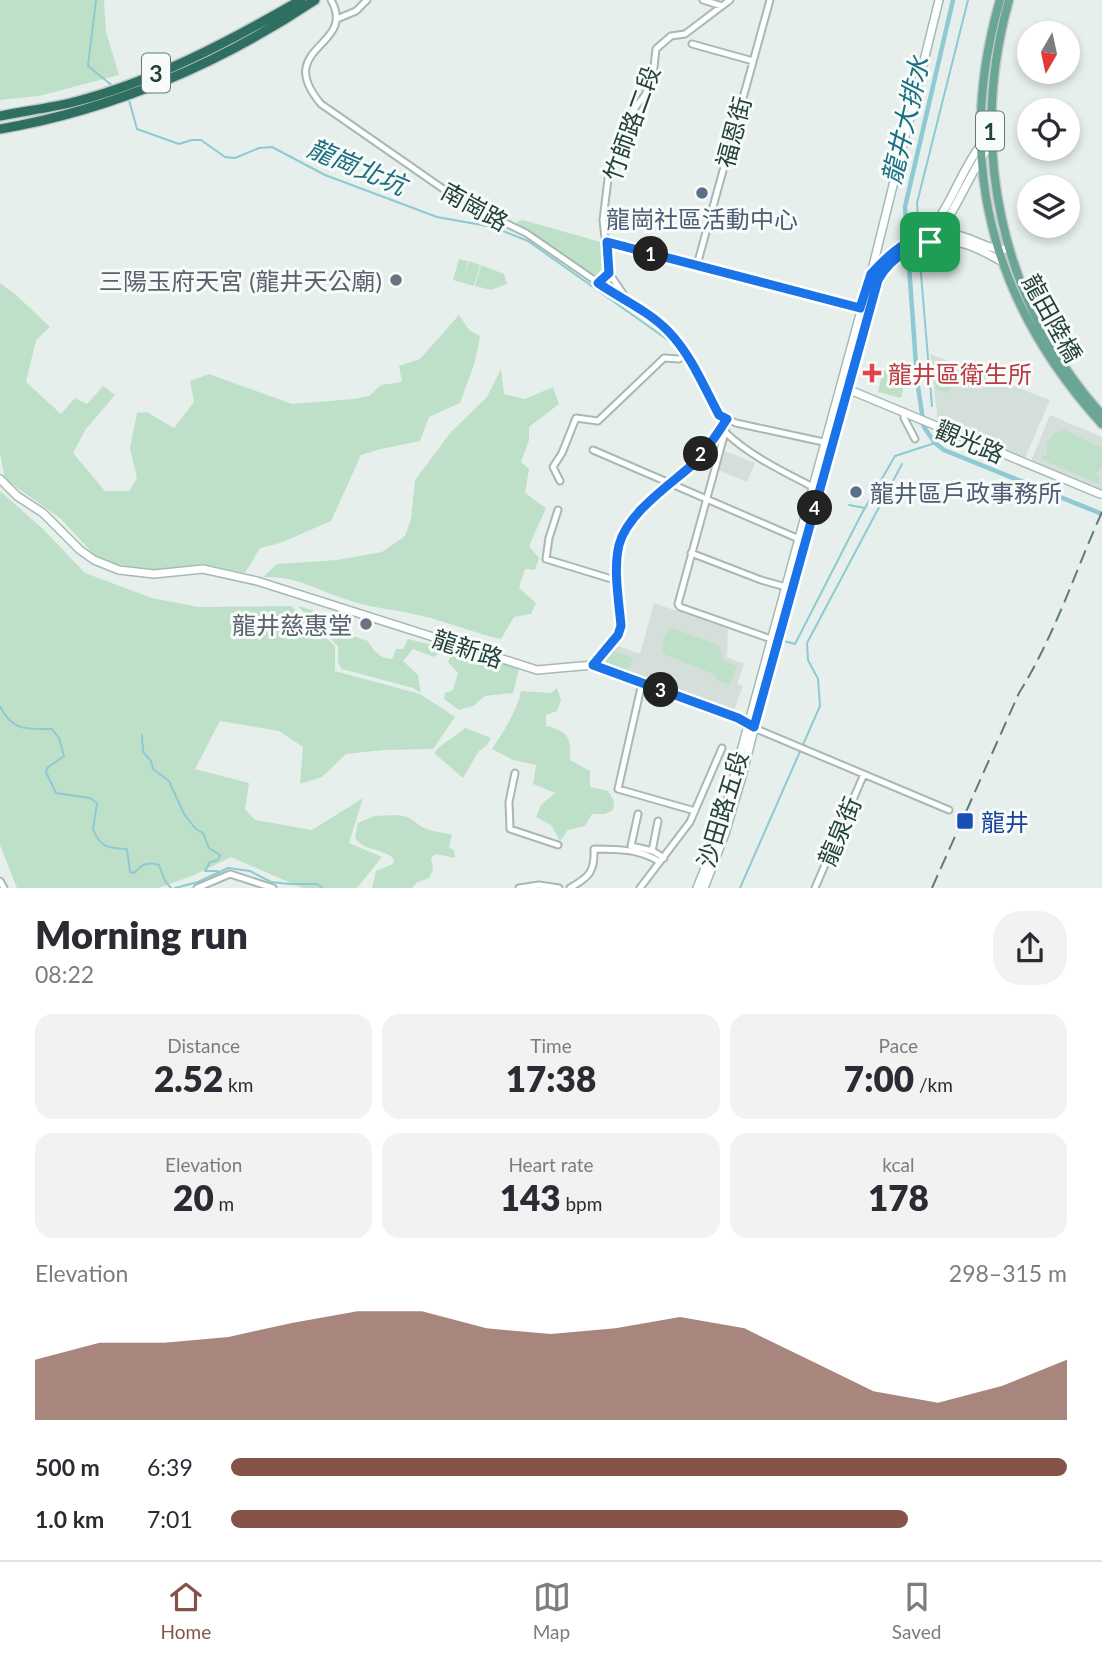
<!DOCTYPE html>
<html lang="en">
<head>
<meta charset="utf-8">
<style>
	body { margin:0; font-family:Lato,"Noto Sans TC",sans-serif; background:#f2f2f3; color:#2b2b33; height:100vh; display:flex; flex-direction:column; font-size:26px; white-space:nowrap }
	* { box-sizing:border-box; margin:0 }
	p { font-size:23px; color:#7c7c81 }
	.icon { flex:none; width:38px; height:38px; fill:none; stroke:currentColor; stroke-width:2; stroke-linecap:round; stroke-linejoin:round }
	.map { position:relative; height:888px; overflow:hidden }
	.side { display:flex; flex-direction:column; background:#fff; flex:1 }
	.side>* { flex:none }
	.needle { width:46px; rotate:189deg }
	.controls { position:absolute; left:1017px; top:21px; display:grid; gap:14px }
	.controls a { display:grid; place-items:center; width:63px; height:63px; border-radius:50%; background:#fff; box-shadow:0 4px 10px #0003; font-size:35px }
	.pin { position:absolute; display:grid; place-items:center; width:60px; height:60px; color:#fff; margin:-30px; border-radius:14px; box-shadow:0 4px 10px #0006 }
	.km { position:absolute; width:35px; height:35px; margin:-18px; border-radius:50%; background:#222; color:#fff; font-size:19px; line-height:35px; text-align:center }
	.round { display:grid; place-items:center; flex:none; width:74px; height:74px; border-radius:28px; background:#f2f2f3 }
	.summary { display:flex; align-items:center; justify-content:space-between; height:119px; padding:0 35px }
	h1 { font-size:38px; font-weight:800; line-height:52px }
	.stats { display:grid; grid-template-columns:repeat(3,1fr); gap:10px; height:119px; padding:7px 35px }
	.stats div { display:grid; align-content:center; border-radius:18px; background:#f2f2f3; text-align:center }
	.stats b { font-size:35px; font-weight:800 }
	.stats small { font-size:19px; font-weight:400 }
	.stats p { font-size:19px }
	.chart { height:196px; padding:14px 35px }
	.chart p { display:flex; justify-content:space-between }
	.chart svg { width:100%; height:126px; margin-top:7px; fill:#855347; opacity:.7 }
	ul { padding:0 35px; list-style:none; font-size:23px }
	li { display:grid; grid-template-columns:112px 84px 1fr; align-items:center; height:52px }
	li i { height:18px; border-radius:9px; background:#855347 }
	.tabs { display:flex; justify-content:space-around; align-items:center; height:98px; border-top:2px solid #e1e1e2; background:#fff; font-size:19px; color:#7c7c81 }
	.tabs a { display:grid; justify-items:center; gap:4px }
	.tabs .active { color:#855347 }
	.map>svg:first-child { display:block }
</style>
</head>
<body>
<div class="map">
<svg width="1102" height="888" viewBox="0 0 1102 888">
	<rect width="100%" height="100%" fill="#e6efeb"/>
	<path fill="#d4dfda" d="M930 354 1050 400 1025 458 938 422Z
		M1050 415 1102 437V491L1031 461Z
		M723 450 755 463 747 482 714 468Z
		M654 603 728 629 727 657 744 664 737 684 743 686 733 713 595 661 610 643 640 654Z"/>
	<path fill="#bfe0c8" d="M0 0H104L106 32 119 75 39 96 0 100Z
		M523 220 604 243 606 272 596 279 530 231 516 225 518 221Z
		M459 259 468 261 465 274 469 261 480 265 474 286 453 280Z
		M481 265 504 274 507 284 491 290 475 286Z
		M0 283 15 294 50 327 36 340 26 382 61 414 75 398 87 404 103 386 115 395 86 429 73 453 105 491H129L137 478 130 448 137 413 147 412 174 428 194 402 190 381 209 374 292 404 353 399 369 396 381 385 402 382 399 366 420 359 459 315 469 330 480 336 475 362 460 403 429 417 420 441 381 449 361 455 331 521 280 543 260 548 245 573 203 564 150 571 99 560 60 518 5 479 0 453Z
		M934 366 949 372 952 382 948 393 936 389Z
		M501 369 504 394 525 399 553 387 559 404 529 427V440L521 462 529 469 525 493 546 508 529 546 539 558 535 570 525 569 519 588 536 603 531 614 514 617 501 639C473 633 446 621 418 615 394 609 369 608 345 599 315 589 296 576 263 577L277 564 337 560 382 552 405 536 411 519 415 480 450 433 487 397Z
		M883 370 906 375 901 398 878 392Z
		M1065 430 1102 448V468L1095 475 1100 478 1098 484 1041 459 1043 454 1047 456C1045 441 1051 432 1065 430Z
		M0 491 43 529 85 573 152 598 199 607 291 606 335 646V671L420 694 455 717 433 749 384 750 346 754 322 777 300 784 303 747 279 731 220 721 195 769 249 783 245 809 255 820 312 830 363 798 349 843 382 857 357 888H302L231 857 192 876 158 888H17L0 845Z
		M298 606 336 617 335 627 349 635 368 641C372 650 381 659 392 659L396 649H403L408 639 445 648 434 657 413 649 403 661 418 675 421 693 413 688 342 669 338 662V646Z
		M671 628 717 644 722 652 721 660 737 666 730 685 715 679 716 675 661 653C664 645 662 634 671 628Z
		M609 649 633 658 628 672 604 662Z
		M453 650 519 669 513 693 485 696 473 706 459 710 444 699 445 693 453 690 458 673 448 662Z
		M557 688 561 700 557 711 546 715V726C569 731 571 738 570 760L590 771V787L608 791 614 801 613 810 605 814H592L585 826 568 830 560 841 551 825 536 817 541 805 555 793 533 784 536 765 513 760 492 749C504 731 516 713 521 691L551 693Z
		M465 728 491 738 487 745 478 752 463 778 434 753C441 743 456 737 465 728Z
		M396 815C413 817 410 819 422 827 431 832 442 832 452 835L449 847 454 850 455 858 436 854 431 858 433 870 429 878 416 883 412 888H372L376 871 393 864 394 859C383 848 364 851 355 838L358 823 374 816Z"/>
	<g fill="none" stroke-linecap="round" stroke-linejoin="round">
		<path stroke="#8ec9d4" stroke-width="2" d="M96 0 88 66 114 87
			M129 100 137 129 179 144 192 140H201L225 157 235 158 259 148 272 147 325 175 437 217 493 227 528 241 675 345 681 356
			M919 234 917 203 968 0
			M919 250 932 406
			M849 505 865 508
			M784 641 795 644 861 515 895 456 935 443
			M0 706C12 732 28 729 52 729L59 738 64 756 47 768 46 772 56 793 90 798 97 803 93 829C100 848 109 848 127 849L130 872 134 873C142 865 146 861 159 865L165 881 171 888
			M142 735 143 752 151 761 153 769 169 781 184 814 196 829 203 833 209 848 220 855 218 860 210 862 205 871H218
			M175 888 198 882 228 868 250 871 271 882 289 884H317L323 888
			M740 888 820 706 818 679 808 660 807 643 902 464"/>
		<path stroke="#8ec9d4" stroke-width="4.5" d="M953 0 905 207 917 380 924 427 935 443 944 450 1102 514"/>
		<g stroke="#a8b8b2" stroke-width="9">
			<path id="street" d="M331 0C358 47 272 46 321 104L462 202 526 233 613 293 628 301
				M703 0 722 6
				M730 0 685 34 671 36 656 49 653 76 645 95 628 117 623 146 608 179 603 220 609 273 628 301 668 330 681 347 719 415 736 423 828 443
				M337 19 356 11 367 0
				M692 44 753 61
				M607 242 860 308
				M697 265 770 0
				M904 412V418L915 439
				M725 429V432C750 456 784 472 815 488
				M725 432 678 604 680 607 774 640
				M593 450 799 539
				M560 481 553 467 562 453 576 418 598 421 664 358 679 359
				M558 510 549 538 546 559 618 581
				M691 553 761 580 786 587
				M593 665 618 635 621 626C619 601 613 570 619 545 627 514 667 487 691 466 705 454 716 435 727 420
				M642 683 618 789 695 811
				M754 728 949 810
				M515 773 509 802 510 829 558 845
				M638 814 631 846 653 851 664 858
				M652 851 658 821
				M0 881 4 888
				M197 888 230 874 273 888
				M519 888 539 885 559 888
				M570 888C589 877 595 872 594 849 618 849 639 849 660 862
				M640 888 690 822 722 748
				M815 888 864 774"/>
		</g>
		<g stroke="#a4bbb3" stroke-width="10">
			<path id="secondary" d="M926 234C951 208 959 174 980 146
				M935 236C958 209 969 173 991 144
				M872 274C897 245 928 223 967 238 982 243 993 251 1009 249
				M845 388 1100 494
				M0 479 17 496 43 513 80 550 94 560 119 570 154 574 203 569 257 581 537 670 593 665 738 718 754 728
				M697 888 719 832 871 274 939 0
				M704 888 725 834 743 773 774 649 878 280C894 251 928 235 961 243 975 246 988 254 1001 261"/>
		</g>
		<g stroke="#c2cac8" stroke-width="11">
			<path id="primary" d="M1000 0C954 160 991 302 1102 424
				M1009 0C968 146 1000 301 1102 415"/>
		</g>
		<g stroke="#c2cac8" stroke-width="12">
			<path id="highway" d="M0 116C25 111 50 108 74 102 155 81 230 41 301 0
				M0 129C112 110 221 63 315 0"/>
		</g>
		<use href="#street" stroke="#fff" stroke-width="5"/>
		<use href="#secondary" stroke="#fff" stroke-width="7"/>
		<use href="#primary" stroke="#6aa596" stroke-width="8"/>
		<use href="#highway" stroke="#2f6f62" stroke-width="9"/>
		<path stroke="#5f7d75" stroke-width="2" stroke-dasharray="14 7" stroke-linecap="butt" d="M932 888 1019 693C1054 637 1075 572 1102 512"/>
	</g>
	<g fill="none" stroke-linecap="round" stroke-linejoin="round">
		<g stroke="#fff" stroke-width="14">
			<path id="route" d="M930 242C907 248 889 260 878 280L871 274 860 308 607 242 609 273 598 283C621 299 649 311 669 332 691 355 704 387 719 415L727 419C716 435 705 454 691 466 667 487 627 514 619 545 613 570 619 601 621 626L618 635 593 665 738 718 754 727 878 280 871 274C890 253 909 236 938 233L930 242"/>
		</g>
		<use href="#route" stroke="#1a73e8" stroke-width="9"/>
	</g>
	<g fill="#5c6f8a" stroke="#f7fbf9" stroke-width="2.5">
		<circle cx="702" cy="193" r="7"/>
		<circle cx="856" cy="492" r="7"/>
	</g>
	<g fill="#6b7280" stroke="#f7fbf9" stroke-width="2.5">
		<circle cx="396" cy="280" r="7"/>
		<circle cx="366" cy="624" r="7"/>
	</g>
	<path fill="#e0444e" stroke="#f7fbf9" stroke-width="2.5" d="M868.5 362.5h7v7h7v7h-7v7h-7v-7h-7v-7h7z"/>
	<rect fill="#1a4fb4" stroke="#f7fbf9" stroke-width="2.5" x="956" y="812" width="18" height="18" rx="3.5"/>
	<g text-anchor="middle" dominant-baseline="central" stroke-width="6" stroke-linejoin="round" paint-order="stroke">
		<g fill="#f7fbf9" stroke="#637a73" stroke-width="2">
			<rect x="142" y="53.5" width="28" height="39" rx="5"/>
			<rect x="976" y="111.5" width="28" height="39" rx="5"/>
		</g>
		<g font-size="23" font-weight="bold" fill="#24423a">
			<text x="156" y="73">3</text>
			<text x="990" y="131">1</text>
		</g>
		<g font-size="24" fill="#24423a" stroke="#f7fbf9">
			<text transform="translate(631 123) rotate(-70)">竹師路二段</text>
			<text transform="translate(733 132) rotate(-75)">福恩街</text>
			<text transform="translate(475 206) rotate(29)">南崗路</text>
			<text transform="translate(1053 318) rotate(61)">龍田陸橋</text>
			<text transform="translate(970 441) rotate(23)">觀光路</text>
			<text transform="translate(468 648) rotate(18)">龍新路</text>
			<text transform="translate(722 809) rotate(-73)">沙田路五段</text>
			<text transform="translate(839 831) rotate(-67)">龍泉街</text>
		</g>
		<g font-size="24" fill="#4e5e75" stroke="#f7fbf9">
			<text x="702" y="218">龍崗社區活動中心</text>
			<text x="870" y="492" text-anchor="start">龍井區戶政事務所</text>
		</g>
		<g font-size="24" fill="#5b616d" stroke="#f7fbf9" text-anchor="end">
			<text x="382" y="280">三陽玉府天宮 (龍井天公廟)</text>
			<text x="352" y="624">龍井慈惠堂</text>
		</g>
		<g font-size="24" fill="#be3a42" stroke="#f7fbf9" text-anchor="start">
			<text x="888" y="373">龍井區衛生所</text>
		</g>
		<g font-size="24" fill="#164399" stroke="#f7fbf9" text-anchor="start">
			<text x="981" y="821">龍井</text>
		</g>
		<g font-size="26" font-style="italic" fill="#1c6f80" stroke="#f7fbf9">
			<text transform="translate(905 120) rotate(-77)">龍井大排水</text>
			<text transform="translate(357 166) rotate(23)">龍崗北坑</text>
		</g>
	</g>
</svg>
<div class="controls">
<a><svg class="needle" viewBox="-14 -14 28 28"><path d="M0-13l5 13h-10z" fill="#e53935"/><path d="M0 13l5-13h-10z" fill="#7c7c81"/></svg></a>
<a><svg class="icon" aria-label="locate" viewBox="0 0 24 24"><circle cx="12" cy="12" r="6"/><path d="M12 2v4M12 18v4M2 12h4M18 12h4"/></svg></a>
<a><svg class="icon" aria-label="layers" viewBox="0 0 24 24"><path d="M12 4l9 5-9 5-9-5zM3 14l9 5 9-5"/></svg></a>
</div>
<div class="pin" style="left:930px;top:242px;background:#1e9e55"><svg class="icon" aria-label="arrive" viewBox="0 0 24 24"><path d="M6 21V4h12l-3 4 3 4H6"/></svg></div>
<b class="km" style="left:651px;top:254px">1</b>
<b class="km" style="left:701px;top:454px">2</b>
<b class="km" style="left:661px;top:690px">3</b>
<b class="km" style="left:815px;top:508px">4</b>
</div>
<section class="side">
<div class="summary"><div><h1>Morning run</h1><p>08:22</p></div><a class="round"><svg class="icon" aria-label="share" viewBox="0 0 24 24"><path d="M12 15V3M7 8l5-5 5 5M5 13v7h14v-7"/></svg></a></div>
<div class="stats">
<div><p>Distance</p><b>2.52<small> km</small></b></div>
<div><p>Time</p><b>17:38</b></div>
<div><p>Pace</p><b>7:00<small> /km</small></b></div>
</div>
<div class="stats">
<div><p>Elevation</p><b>20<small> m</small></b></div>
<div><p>Heart rate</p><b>143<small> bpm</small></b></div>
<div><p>kcal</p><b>178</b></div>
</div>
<div class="chart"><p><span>Elevation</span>298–315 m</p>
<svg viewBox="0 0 160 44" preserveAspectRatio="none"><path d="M0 44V23L10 17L20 17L30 15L40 10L50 6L60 6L70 12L80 14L90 12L100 8L110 12L120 23L130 34L140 38L150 32L160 23V44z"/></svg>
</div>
<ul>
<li><b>500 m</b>6:39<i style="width:100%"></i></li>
<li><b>1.0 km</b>7:01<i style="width:81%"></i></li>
</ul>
</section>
<nav class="tabs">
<a class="active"><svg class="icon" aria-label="home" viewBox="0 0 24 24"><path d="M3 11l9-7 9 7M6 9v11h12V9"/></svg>Home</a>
<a><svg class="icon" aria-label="map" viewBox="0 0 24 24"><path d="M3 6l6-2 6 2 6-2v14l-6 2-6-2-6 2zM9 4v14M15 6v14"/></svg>Map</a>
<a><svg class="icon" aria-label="saved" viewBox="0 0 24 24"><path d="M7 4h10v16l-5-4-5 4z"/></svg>Saved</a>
</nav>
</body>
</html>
